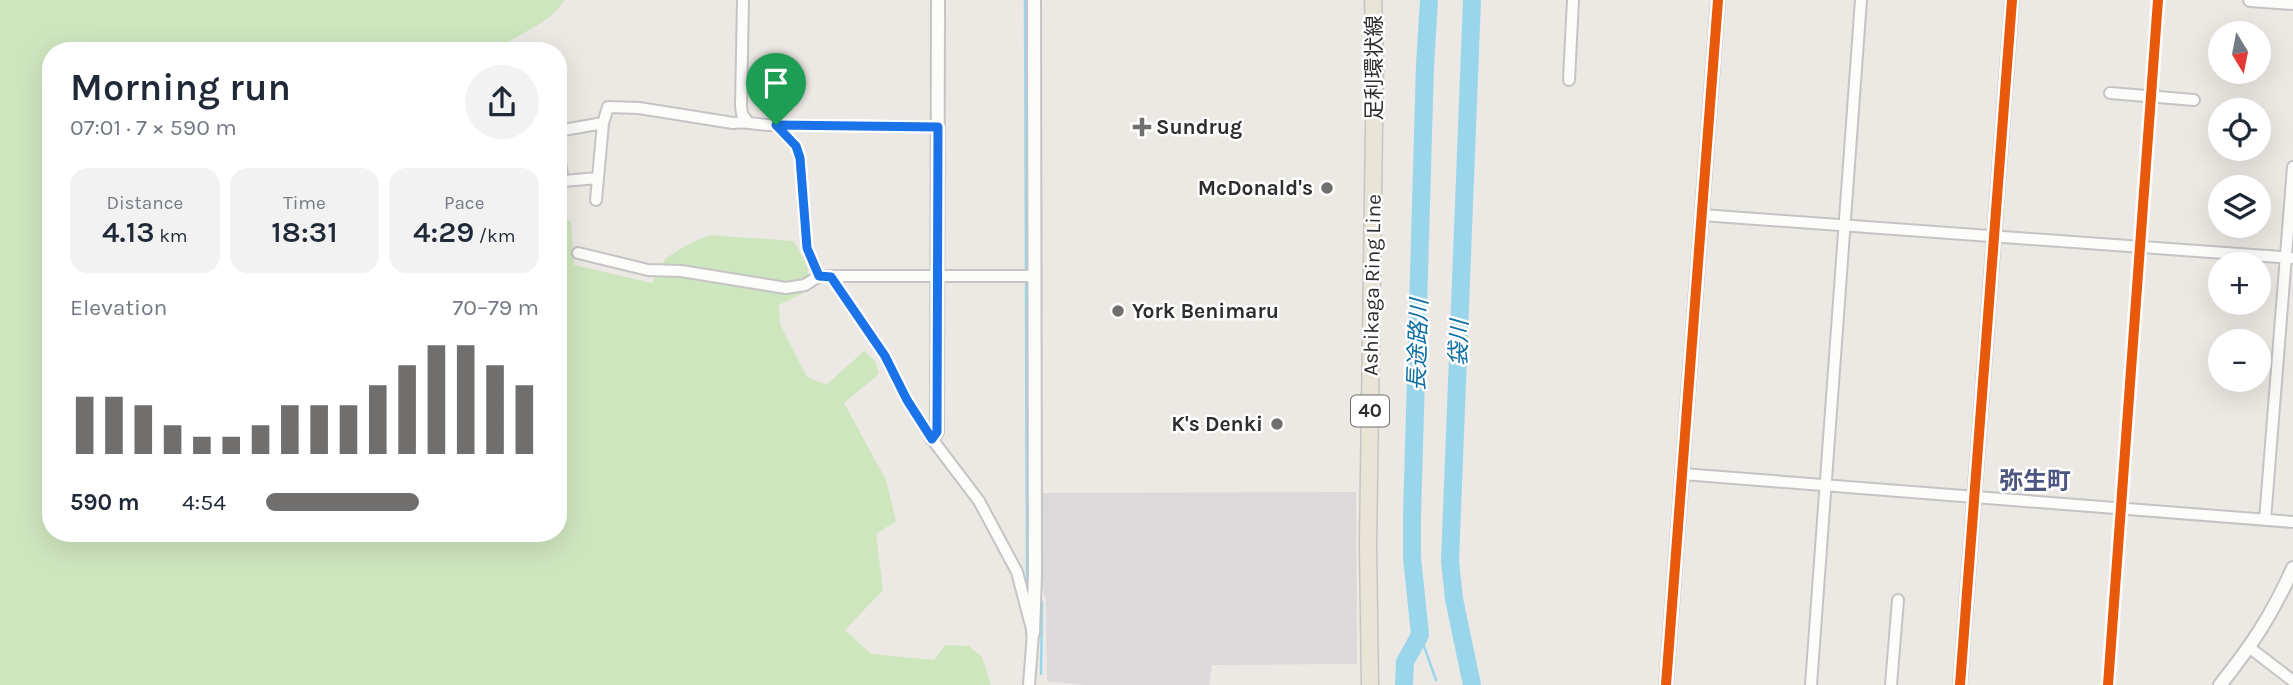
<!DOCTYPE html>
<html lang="en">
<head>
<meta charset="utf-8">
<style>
	body { margin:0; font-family:Karla,"Noto Sans JP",sans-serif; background:#f2f2f3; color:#1f2937; height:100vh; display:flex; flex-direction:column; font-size:26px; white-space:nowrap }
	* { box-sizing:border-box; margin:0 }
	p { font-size:23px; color:#747a83 }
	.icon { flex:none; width:38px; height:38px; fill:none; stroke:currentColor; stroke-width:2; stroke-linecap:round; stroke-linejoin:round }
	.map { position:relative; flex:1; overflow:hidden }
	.sheet { position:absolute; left:42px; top:42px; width:525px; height:500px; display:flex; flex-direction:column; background:#fff; border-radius:28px; box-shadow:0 7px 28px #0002 }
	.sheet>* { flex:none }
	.needle { width:46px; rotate:170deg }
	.tools { position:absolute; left:2208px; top:21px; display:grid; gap:14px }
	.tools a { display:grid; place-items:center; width:63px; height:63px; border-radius:50%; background:#fff; box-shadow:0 7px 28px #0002; font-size:35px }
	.pin { position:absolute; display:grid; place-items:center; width:60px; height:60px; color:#fff; margin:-72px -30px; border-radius:50% 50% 50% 0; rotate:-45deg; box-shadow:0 0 7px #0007 }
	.pin .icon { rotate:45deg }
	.round { display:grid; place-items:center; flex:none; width:74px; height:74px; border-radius:37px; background:#f2f2f3 }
	.summary { display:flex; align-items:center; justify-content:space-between; height:119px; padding:0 28px }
	h1 { font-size:38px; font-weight:600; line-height:52px }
	.metrics { display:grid; grid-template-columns:repeat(3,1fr); gap:10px; height:119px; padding:7px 28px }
	.metrics div { display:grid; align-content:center; border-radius:18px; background:#f2f2f3; text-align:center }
	.metrics b { font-size:30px; font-weight:600 }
	.metrics small { font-size:19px; font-weight:400 }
	.metrics p { font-size:19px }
	.chart { height:196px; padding:14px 28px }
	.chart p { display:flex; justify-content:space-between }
	.chart svg { width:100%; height:126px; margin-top:7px; stroke:#706f6e; stroke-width:6 }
	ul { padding:0 28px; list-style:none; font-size:23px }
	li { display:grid; grid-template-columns:112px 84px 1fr; align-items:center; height:52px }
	li i { height:18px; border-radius:9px; background:#706f6e }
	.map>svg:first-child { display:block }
</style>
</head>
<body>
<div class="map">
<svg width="2293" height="685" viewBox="0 0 2293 685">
	<rect width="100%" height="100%" fill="#ece8e4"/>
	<path fill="#dcd9db" d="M1356 492 1357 664 1212 665 1209 685H1086L1047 681 1046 599 1042 590 1039 493Z"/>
	<path fill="#cee6be" d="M0 0H564C550 26 517 32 496 51H51V534H558V214L571 222 574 265 652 283 666 258 685 246 709 235 794 241 807 266 811 289 779 305 780 324 807 377 826 385 864 351 875 361 879 374 844 403 886 480 896 521 876 534 883 590 845 630 871 654 934 660 945 645 969 646 982 657 991 685H0Z"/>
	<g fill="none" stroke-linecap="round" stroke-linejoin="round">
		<path stroke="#99d6ec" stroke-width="2.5" d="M1025 0 1026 273
			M1026 280 1027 588
			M1420 635 1436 680
			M1041 674 1042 602"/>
		<path stroke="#99d6ec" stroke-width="18" d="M1404 685 1405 662 1420 635 1412 557V516L1425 65 1429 0
			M1472 685 1454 599 1450 561 1472 0"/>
		<g stroke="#c5c4c5" stroke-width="14">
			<path id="minor" d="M743 0 741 106 742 114 747 121
				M1569 80 1573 0
				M2110 93 2194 100
				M776 125 938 127
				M558 131 603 123
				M558 150 563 181 598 178
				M596 200 603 123 608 107 639 108 733 123C748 121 761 126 776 125L796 146 800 158 807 248 819 276
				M1702 215 2293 258
				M578 253 648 270 681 271 786 288 805 285 819 276H1035
				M831 277 885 356 907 400 932 439 979 501 1017 572 1033 633 1029 685
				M1683 474 2293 522
				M2265 520 2293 167
				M2250 648 2293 681
				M1811 685 1861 0
				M1891 685 1898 600
				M2108 685 2158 0"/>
		</g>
		<g stroke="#c5c4c5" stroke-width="16">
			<path id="tertiary" d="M2250 0 2293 3
				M932 439 937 432 938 0
				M1033 633 1035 574 1034 0
				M1666 685 1718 0
				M1960 685 2012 0
				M2220 685C2252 645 2272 615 2293 568"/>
		</g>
		<g stroke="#c6c5c4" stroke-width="19">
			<path id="primary" d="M1370 685 1368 545 1375 57 1373 0"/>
		</g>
		<use href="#minor" stroke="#fcfcfb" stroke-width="10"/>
		<use href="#tertiary" stroke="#fcfcfb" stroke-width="12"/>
		<use href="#primary" stroke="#e8e4d6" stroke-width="16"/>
		<g stroke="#fff" stroke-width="15">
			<path id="cycleway" d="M1666 685 1718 0
				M1960 685 2012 0
				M2108 685 2158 0"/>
		</g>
		<use href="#cycleway" stroke="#e8590c" stroke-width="10"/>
	</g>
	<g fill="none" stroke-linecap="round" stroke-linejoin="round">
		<g stroke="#fff" stroke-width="14">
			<path id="route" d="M776 125 938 127 937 432 932 439 907 400 885 356 831 277 819 276 807 248 800 158 796 146Z"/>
		</g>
		<use href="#route" stroke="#1a73e8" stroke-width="9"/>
	</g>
	<g fill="#706f6e" stroke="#fff" stroke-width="2.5">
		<path d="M1138.5 116.5h7v7h7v7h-7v7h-7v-7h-7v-7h7z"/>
		<circle cx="1327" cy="188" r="7"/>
		<circle cx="1118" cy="311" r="7"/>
		<circle cx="1277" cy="424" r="7"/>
	</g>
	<g text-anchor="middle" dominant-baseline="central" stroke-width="5" stroke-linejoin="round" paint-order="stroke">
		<rect fill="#fff" stroke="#6d6d6d" stroke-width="2" x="1351" y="395.5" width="38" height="31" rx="5"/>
		<g font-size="19" font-weight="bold" fill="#2e2e2e">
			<text x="1370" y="411">40</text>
		</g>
		<g font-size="21" fill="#2e2e2e" stroke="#fff">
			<text transform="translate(1374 68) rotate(-90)">足利環状線</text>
			<text transform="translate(1372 285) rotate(-89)">Ashikaga Ring Line</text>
		</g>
		<g font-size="21" font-weight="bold" fill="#2e2e2e" stroke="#fff" text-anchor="start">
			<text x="1156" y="127">Sundrug</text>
			<text x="1313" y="188" text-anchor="end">McDonald's</text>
			<text x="1132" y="311">York Benimaru</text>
			<text x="1263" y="424" text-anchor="end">K's Denki</text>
		</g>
		<g font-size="23" font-style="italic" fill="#0d6fa3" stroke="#fff">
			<text transform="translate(1459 343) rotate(-88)">袋川</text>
			<text transform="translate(1418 345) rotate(-88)">長途路川</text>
		</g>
		<g font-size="24" font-weight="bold" fill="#4d5680" stroke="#fff">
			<text x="2035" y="481">弥生町</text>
		</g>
	</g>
</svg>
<div class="tools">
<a><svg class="needle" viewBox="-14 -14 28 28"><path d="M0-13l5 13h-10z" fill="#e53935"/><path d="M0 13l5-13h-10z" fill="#747a83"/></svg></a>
<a><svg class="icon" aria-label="locate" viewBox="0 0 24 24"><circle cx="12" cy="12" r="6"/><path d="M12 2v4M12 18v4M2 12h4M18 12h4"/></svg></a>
<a><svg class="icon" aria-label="layers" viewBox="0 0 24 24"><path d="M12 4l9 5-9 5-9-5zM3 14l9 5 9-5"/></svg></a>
<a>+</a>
<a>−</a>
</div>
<div class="pin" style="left:776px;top:125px;background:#1e9e55"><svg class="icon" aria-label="arrive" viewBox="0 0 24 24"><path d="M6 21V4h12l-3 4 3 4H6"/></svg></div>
<section class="sheet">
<div class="summary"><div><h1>Morning run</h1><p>07:01 · 7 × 590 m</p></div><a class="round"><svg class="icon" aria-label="share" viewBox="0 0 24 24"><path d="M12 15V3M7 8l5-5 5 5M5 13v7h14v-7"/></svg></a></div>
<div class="metrics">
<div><p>Distance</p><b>4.13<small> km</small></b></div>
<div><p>Time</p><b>18:31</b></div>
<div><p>Pace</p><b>4:29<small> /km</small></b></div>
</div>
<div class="chart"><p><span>Elevation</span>70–79 m</p>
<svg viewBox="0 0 160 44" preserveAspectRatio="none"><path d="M5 44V24M15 44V24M25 44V27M35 44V34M45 44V38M55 44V38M65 44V34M75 44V27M85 44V27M95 44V27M105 44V20M115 44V13M125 44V6M135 44V6M145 44V13M155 44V20"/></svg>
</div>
<ul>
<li><b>590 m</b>4:54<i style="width:56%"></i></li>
</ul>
</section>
</div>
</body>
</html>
